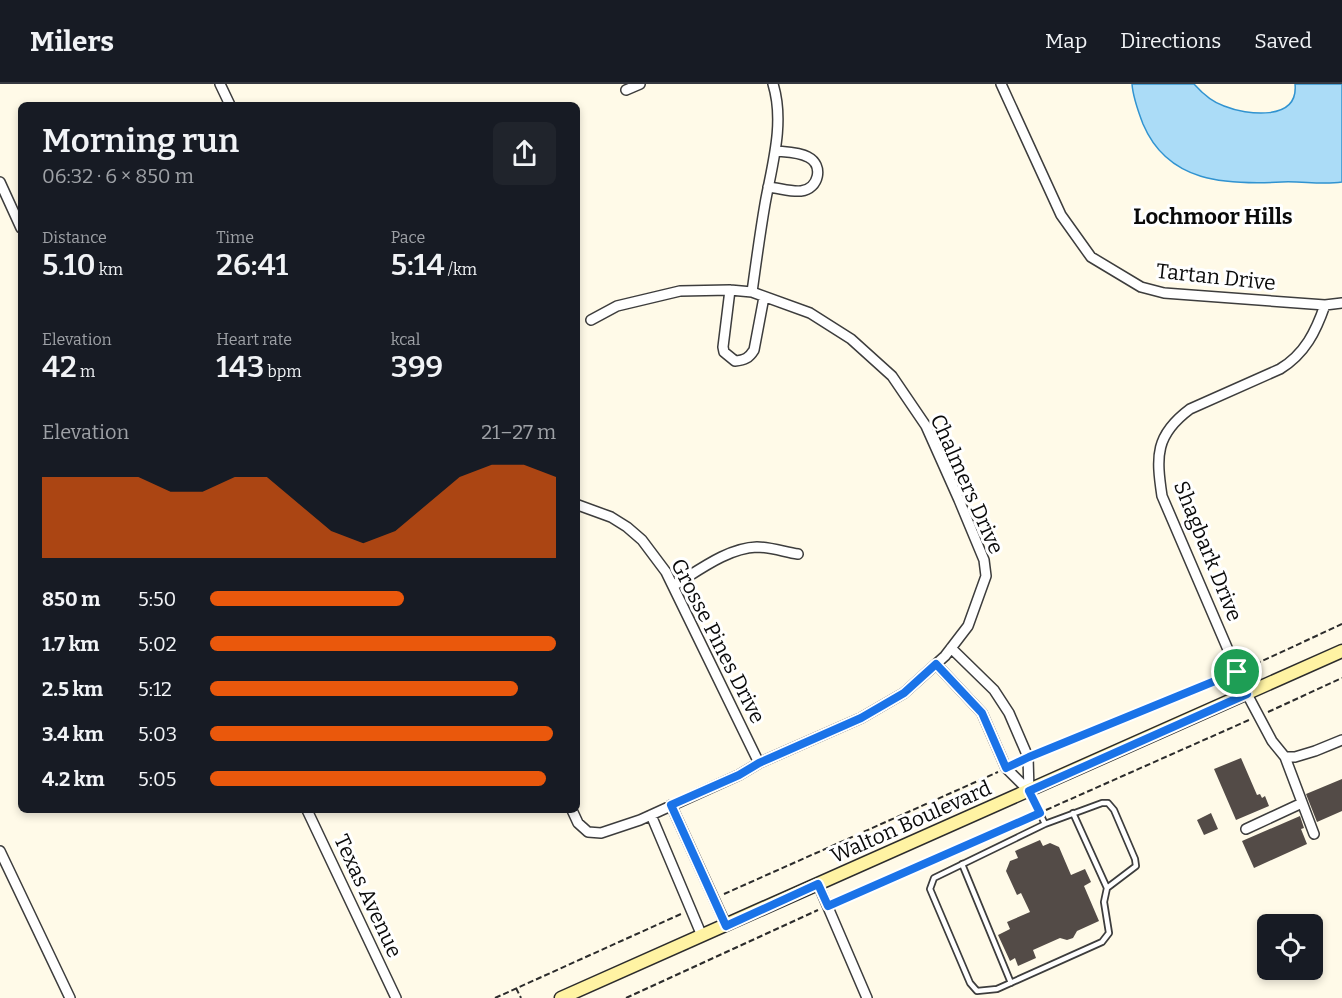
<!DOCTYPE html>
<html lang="en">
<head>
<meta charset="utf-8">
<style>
	body { margin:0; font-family:Bitter,serif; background:#20242c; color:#f1f3f6; height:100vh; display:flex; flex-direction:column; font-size:22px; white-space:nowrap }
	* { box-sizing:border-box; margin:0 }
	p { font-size:20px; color:#9ea1a6 }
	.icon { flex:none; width:33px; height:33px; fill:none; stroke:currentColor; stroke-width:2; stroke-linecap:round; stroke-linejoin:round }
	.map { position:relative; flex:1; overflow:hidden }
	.details { position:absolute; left:18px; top:18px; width:562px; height:711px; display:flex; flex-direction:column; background:#171b24; border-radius:9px; box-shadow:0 3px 9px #0003 }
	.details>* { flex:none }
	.tools { position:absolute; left:1257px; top:830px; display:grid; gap:12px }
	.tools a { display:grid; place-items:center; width:66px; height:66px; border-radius:9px; background:#171b24; box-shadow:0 3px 9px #0003; font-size:30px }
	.pin { position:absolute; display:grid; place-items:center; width:51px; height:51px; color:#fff; margin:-26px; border:3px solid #fff; border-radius:50%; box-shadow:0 2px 6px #0007 }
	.round { display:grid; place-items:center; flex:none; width:63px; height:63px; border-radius:9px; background:#20242c }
	.overview { display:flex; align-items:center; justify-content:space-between; height:102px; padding:0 24px }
	h1 { font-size:33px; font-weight:600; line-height:45px }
	.metrics { display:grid; grid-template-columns:repeat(3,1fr); gap:9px; height:102px; padding:6px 24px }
	.metrics div { display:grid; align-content:center }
	.metrics b { font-size:30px; font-weight:600 }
	.metrics small { font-size:16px; font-weight:400 }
	.metrics p { font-size:16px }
	.chart { height:168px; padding:12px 24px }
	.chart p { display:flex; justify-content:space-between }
	.chart svg { width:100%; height:108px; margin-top:6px; fill:#ea580c; opacity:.7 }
	ul { padding:0 24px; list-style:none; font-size:20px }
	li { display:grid; grid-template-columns:96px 72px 1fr; align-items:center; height:45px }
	li i { height:15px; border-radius:8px; background:#ea580c }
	header { display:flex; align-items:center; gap:36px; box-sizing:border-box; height:84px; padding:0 30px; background:#171b24; border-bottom:2px solid #363941 }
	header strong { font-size:28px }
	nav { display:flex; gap:33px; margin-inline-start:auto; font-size:21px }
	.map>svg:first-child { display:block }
</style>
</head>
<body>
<header>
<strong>Milers</strong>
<nav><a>Map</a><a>Directions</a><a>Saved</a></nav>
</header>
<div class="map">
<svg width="1342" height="914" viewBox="0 0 1342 914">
	<rect width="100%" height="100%" fill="#fffae8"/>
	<path fill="#abdcf7" stroke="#3193d0" stroke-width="1.5" d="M1132 0H1194C1202 9 1212 18 1224 22 1246 31 1299 38 1295 0H1342V98C1322 101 1302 97 1282 98 1226 101 1168 99 1143 40 1138 27 1133 14 1132 0Z"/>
	<path fill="#534b47" d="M1241 674 1257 711 1260 710 1262 714 1265 712 1269 722 1236 736 1214 685Z
		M1342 695V727L1317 738 1306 710Z
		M1211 729 1218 745 1204 751 1197 736Z
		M1300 732 1304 744 1301 745 1307 760 1254 784 1242 757Z
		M1040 756 1043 762 1050 759 1059 763 1071 791 1085 785 1091 798 1084 802 1099 837 1077 847 1073 854 1067 856 1060 854 1033 866 1036 874 1018 882 1015 874 1010 877 998 851 1010 845 1007 838 1030 828 1021 809 1017 811 1006 787 1010 777 1018 774 1015 767Z"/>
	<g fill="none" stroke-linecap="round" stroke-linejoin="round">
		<g stroke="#3d3d3d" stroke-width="8">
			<path id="lane" d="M1029 707 1045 740 1102 719H1108L1114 726 1135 775 1136 782 1107 804 1104 818 1109 849 1102 858 997 905 977 907 970 899 930 805 934 794 1045 740
				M1073 729 1107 804
				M962 780 1011 899"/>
		</g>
		<g stroke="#3d3d3d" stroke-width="12">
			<path id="street" d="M220 0 230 21
				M1001 0 1061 131 1091 173 1141 203 1164 209 1325 221
				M626 6 640 0
				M0 98 21 144
				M768 103C779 104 791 108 801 107 819 105 824 81 808 73 799 68 786 68 776 67
				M730 206 723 263 724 268 735 277C745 276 749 274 754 266L764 213
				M752 208C756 179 760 149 765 120 772 81 785 39 773 0
				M1342 219 1325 221C1316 247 1305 270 1280 285L1190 325C1155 351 1156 372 1162 412L1247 610 1272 657 1285 673H1295L1315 667 1342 656
				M578 421 611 433 627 443 642 456 666 488 759 679
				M673 502C698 487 727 464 757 463 770 463 785 468 798 470
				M951 564 994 606 1009 629 1028 673 1029 707
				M936 580 982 629 1006 684 1029 707
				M1285 673 1314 750
				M671 721 726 841
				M307 726 396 914
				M572 726 578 739 588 748 601 749 640 736 739 691 759 679 861 634 904 609 945 572 968 542 986 492 984 476 959 416 926 342 892 292 851 255 810 229 752 208 730 206 680 207 617 222 591 236
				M651 731 702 852
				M1246 745 1302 719
				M0 767 70 914
				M818 800 867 914"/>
		</g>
		<g stroke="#2c2c2c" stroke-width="15">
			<path id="secondary" d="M561 914 1342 567"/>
		</g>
		<path stroke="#2c2c2c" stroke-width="2" stroke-dasharray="6 3" stroke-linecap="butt" d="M1247 584 1342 540
			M1268 628 1342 594
			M1036 670 1228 592
			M1046 726 1249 636
			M724 810 998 688
			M837 818 1032 732
			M516 904 521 914
			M495 914 681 830
			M626 914 818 826"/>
		<use href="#lane" stroke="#fff" stroke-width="4.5"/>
		<use href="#street" stroke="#fff" stroke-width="9"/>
		<use href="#secondary" stroke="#fff3a3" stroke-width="12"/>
	</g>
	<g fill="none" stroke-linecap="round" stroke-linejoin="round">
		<g stroke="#fff" stroke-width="12">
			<path id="route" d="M936 580 982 629 1006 684 1029 673 1237 588 1247 610 1029 707 1040 729 828 822 818 800 726 842 671 721 739 691 759 679 861 634 904 609Z"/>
		</g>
		<use href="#route" stroke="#1a73e8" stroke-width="8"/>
	</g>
	<g text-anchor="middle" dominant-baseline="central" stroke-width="6" stroke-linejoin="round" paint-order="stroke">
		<g font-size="21" fill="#0a0a0a" stroke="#fff">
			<text transform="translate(1216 193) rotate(6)">Tartan Drive</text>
			<text transform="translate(967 400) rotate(66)">Chalmers Drive</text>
			<text transform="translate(1208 467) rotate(68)">Shagbark Drive</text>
			<text transform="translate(718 557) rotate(63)">Grosse Pines Drive</text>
			<text transform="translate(911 738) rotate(-24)">Walton Boulevard</text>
			<text transform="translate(368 812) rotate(65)">Texas Avenue</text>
		</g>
		<g font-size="22" font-weight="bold" fill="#0a0a0a" stroke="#fff">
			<text x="1213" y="132">Lochmoor Hills</text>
		</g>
	</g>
</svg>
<div class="tools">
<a><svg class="icon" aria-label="locate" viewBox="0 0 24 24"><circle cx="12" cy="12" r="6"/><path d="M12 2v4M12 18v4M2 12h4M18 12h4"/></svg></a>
</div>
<div class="pin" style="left:1237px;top:588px;background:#1e9e55"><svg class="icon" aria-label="arrive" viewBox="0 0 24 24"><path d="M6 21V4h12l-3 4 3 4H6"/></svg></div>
<section class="details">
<div class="overview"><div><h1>Morning run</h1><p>06:32 · 6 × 850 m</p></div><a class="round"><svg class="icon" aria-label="share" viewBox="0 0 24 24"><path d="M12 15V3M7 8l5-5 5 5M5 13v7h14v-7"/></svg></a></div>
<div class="metrics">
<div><p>Distance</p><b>5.10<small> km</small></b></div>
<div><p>Time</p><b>26:41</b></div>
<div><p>Pace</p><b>5:14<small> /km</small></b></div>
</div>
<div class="metrics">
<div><p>Elevation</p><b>42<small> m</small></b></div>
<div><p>Heart rate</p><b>143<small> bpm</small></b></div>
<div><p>kcal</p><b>399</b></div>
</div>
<div class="chart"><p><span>Elevation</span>21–27 m</p>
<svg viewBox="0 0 160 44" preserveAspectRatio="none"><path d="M0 44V11L10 11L20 11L30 11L40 17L50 17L60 11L70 11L80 22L90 33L100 38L110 33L120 22L130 11L140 6L150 6L160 11V44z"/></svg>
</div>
<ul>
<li><b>850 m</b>5:50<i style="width:56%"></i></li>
<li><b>1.7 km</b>5:02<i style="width:100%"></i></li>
<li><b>2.5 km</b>5:12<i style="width:89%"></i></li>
<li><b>3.4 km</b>5:03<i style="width:99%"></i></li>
<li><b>4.2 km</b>5:05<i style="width:97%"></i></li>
</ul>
</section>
</div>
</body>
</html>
